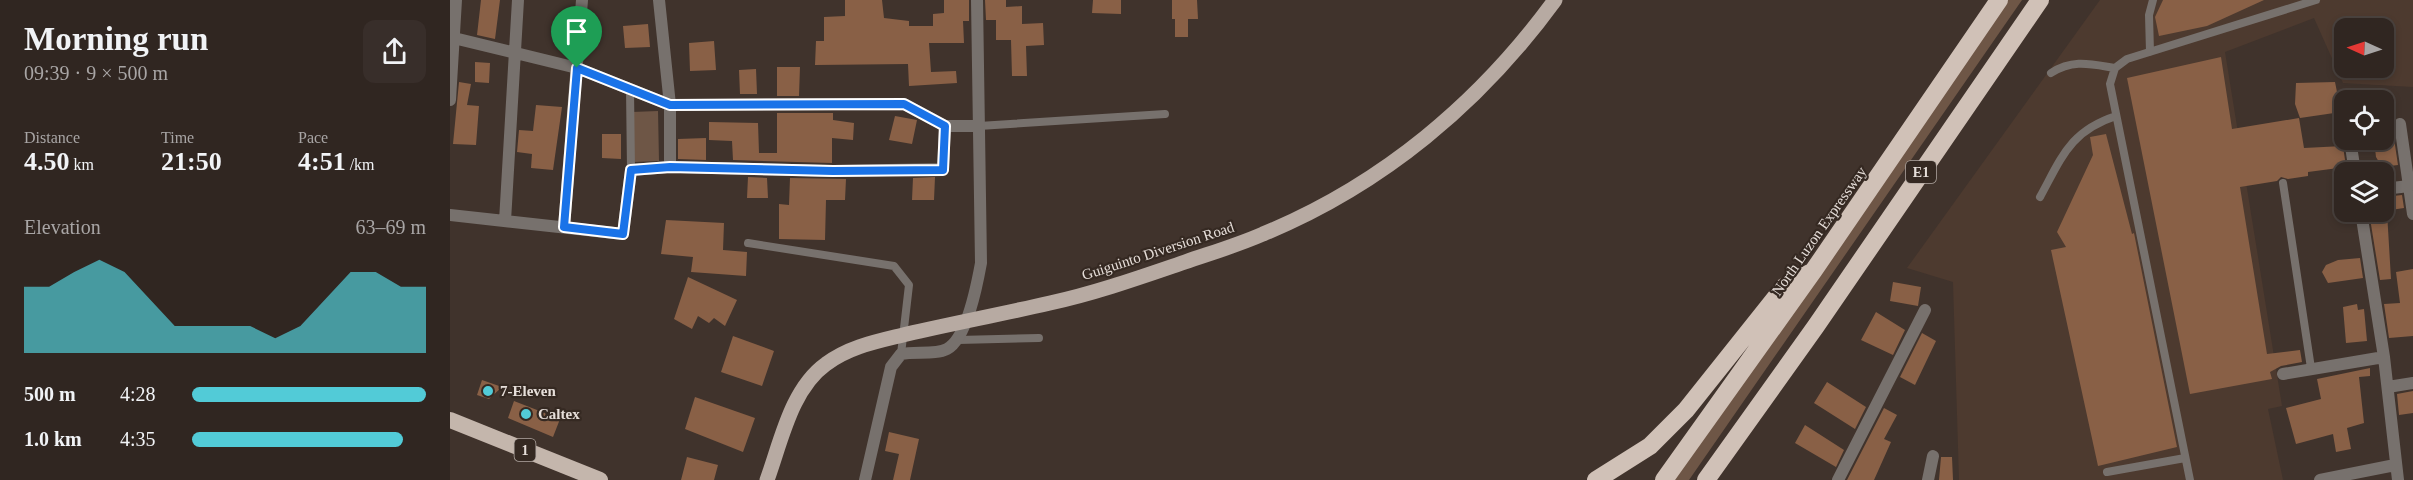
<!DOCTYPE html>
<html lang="en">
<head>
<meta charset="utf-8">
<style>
	body { margin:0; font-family:"Times New Roman",serif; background:#382e2a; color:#f1f3f6; height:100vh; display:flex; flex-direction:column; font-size:22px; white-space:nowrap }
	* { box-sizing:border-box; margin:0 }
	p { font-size:20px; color:#a8a5a5 }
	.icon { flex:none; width:33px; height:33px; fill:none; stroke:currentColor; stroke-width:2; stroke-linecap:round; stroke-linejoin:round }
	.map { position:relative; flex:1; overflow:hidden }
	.side { display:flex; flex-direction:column; background:#302621; width:450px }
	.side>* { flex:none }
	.needle { width:39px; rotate:273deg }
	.controls { position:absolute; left:1884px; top:18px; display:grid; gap:12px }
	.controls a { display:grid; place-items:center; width:60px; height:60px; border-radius:12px; background:#302621; box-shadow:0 3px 9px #0003,0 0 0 2px #4b433f; font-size:30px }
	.pin { position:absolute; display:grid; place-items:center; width:51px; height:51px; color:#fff; margin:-62px -26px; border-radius:50% 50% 50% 0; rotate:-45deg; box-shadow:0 0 6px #0007 }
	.pin .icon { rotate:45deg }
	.round { display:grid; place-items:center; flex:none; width:63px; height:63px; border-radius:12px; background:#382e2a }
	.headline { display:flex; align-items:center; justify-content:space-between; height:102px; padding:0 24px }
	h1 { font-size:33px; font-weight:800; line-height:45px }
	.figures { display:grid; grid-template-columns:repeat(3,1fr); gap:9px; height:102px; padding:6px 24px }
	.figures div { display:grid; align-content:center }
	.figures b { font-size:26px; font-weight:800 }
	.figures small { font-size:16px; font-weight:400 }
	.figures p { font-size:16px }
	.chart { height:168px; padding:12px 24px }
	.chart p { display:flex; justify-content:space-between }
	.chart svg { width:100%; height:108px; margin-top:6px; fill:#52cbd7; opacity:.7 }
	ul { padding:0 24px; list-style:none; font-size:20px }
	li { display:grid; grid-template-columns:96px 72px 1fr; align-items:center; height:45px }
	li i { height:15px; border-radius:8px; background:#52cbd7 }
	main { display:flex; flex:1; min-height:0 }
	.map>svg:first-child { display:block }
</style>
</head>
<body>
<main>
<section class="side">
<div class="headline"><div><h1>Morning run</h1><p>09:39 · 9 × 500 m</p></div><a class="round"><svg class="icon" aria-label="share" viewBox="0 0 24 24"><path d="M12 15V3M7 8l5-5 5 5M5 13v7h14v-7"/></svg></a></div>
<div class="figures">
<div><p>Distance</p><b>4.50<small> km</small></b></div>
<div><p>Time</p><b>21:50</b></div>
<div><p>Pace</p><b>4:51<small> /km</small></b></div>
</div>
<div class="chart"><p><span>Elevation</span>63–69 m</p>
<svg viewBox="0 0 160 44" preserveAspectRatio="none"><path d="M0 44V17L10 17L20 11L30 6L40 11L50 22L60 33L70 33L80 33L90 33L100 38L110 33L120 22L130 11L140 11L150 17L160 17V44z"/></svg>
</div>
<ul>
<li><b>500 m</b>4:28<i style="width:100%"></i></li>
<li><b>1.0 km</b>4:35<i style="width:90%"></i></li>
</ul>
</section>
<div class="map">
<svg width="1963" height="480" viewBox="0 0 1963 480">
	<rect width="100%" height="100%" fill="#40332c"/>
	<path fill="#4d3a2f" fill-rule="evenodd" d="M1650 0H1963V87L1893 83 1864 18 1775 52 1832 406 1818 409 1833 480H1509L1503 282 1457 268ZM1894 28H1934V68H1894Z"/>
	<path fill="#6e5646" d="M1553 0H1572L1239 480H1220Z
		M208 111 209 161 184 162 182 112Z"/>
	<path fill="#896046" d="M31 0H50L45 39 27 35Z
		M395 0H432L434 18 459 21V26H483V14L494 13V0H519V21H513L514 43H479L481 72 506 71 507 83 459 86 458 64 365 65 366 41H374V17L395 16Z
		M535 0H556V7L572 6V24L593 23 594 45 576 46 577 76H562L561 40H546V20H536Z
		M643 0H671V14L642 13Z
		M722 0H747L748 19H738V37H725V19H722Z
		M1713 0H1814L1757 26 1709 36 1705 17Z
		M198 24 200 47 175 48 173 26Z
		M264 41 266 70 240 71 239 43Z
		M1771 57 1782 129 1849 118 1854 148 1893 146 1896 167 1858 172V176L1838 179 1831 177 1827 181 1790 187 1817 354 1850 350 1852 362 1831 366 1820 372 1822 379 1740 394 1677 78Z
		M25 62 40 63 39 83 25 82Z
		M327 67H350L349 96H327Z
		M306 69 307 94H290L289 70Z
		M9 82 21 84 17 105 29 106 26 145 3 144Z
		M1885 82 1891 112 1850 118 1845 104 1846 83Z
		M1944 104 1946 117 1942 125 1948 165 1932 167 1926 157 1924 140H1934V106Z
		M86 105 112 107 103 170 81 168 82 154 67 152 69 130 83 131Z
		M327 113H383V120L404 123 403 140 382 138V163L283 160 282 141 259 140V122L308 123 309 153H327Z
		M445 116 467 120 462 144 439 140Z
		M152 134H171V159L152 158Z
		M1656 134 1682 234 1684 233 1727 447 1648 466 1601 250 1616 247 1607 232 1643 155 1640 137Z
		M256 138V160L228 159V139Z
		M298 177 317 178 318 198H297Z
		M485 177 484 200H462L463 178Z
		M340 178 396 179 395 200H376L375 240 329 239V204L339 205Z
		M1952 195 1954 208 1934 211V197Z
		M1919 212H1937L1941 279 1930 280Z
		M216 220 274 223 273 250 297 252 296 276 241 272 243 257 211 254Z
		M1910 258 1913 278 1878 283 1872 272 1876 265 1888 260Z
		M1963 269V336L1939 338 1934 304 1950 303 1946 272Z
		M238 277 287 300 275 326 264 318 259 323 248 316 242 329 224 319Z
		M1443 282 1471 287 1468 306 1440 301Z
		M1907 304 1908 310 1914 309 1917 341 1896 343 1893 307Z
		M1426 312 1455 330 1443 355 1411 340Z
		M1472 333 1486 341 1465 385 1450 377Z
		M283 336 324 351 312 386 271 372Z
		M1920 368V376L1909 377 1914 423 1897 428 1901 449 1886 452 1883 434 1846 444 1836 408 1871 399 1867 379Z
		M32 380 52 387 39 399 27 395Z
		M1377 382 1416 407 1405 429 1364 403Z
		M1963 391V413L1949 415 1947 394Z
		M245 397 305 418 293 452 235 429Z
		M64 401 110 419 103 437 58 418Z
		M1434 408 1447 415 1434 439 1441 442 1424 480H1397Z
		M1355 425 1394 450 1386 467 1345 443Z
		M439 432 469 439 460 480H443L449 454 435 451Z
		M237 457 268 465 264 480H231Z
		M1491 457H1502L1503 480H1489Z"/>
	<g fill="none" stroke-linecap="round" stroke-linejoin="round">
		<path stroke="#77716d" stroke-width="8" d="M1700 52 1699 15 1703 0
			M1601 73C1623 59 1640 64 1665 68
			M180 89 181 170
			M529 126 715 114
			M1833 183 1861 368
			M1590 197C1612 157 1620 131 1666 116
			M298 243 444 266 459 285 451 354
			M508 340 589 338
			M1657 472 1735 458
			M1740 480 1660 84 1665 68 1677 59 1866 0"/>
		<path stroke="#77716d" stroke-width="12" d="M209 0 220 105V167
			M0 37 127 68 220 105 454 104 495 126H529
			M0 100 6 0
			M1950 124 1963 214
			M1900 140 1905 172
			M1934 189 1959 186
			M1911 212 1934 357 1948 480
			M0 215 173 234 181 170 220 167 383 171 493 169 495 126
			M55 221 68 0
			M114 227 132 0
			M1833 374 1934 357
			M1938 387 1963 383
			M415 480 441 367 451 354C464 351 486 355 497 349 517 338 527 285 531 263L527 0
			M1388 480 1475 310
			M1478 480 1483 456
			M1870 480 1945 465"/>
		<path stroke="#b7aaa2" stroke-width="15" d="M317 480C331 442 341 389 376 364 400 346 429 341 457 334 505 323 552 314 600 303 646 293 691 277 735 262 761 253 788 245 813 234 932 185 1030 103 1105 0"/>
		<path stroke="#c4b6ac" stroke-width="16" d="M0 420 150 480"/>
		<path stroke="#d0c1b7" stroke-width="18" d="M1146 480 1200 446 1236 410 1334 287 1360 273
			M1214 480 1364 270 1549 0
			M1256 480 1366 326 1590 0"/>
	</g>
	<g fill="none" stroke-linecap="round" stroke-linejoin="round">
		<g stroke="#fff" stroke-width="12">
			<path id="route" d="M127 68 220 105 454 104 495 126 493 170 383 171 220 167 181 170 173 234 114 227Z"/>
		</g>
		<use href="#route" stroke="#1a73e8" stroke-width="8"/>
	</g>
	<g fill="#52cbd7" stroke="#352922" stroke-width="2">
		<circle cx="38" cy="391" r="6"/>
		<circle cx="76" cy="414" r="6"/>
	</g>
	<g text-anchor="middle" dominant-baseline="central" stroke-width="4.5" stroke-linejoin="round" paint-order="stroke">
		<g fill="#352922" stroke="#b1a8a2" stroke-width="1.5">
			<rect x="1456" y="161" width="30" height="22" rx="4.5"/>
			<rect x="64.5" y="439" width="21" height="22" rx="4.5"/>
		</g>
		<g font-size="14" font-weight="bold" fill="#e6ded9">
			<text x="1471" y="172">E1</text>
			<text x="75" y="450">1</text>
		</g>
		<g font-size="15" fill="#e6ded9" stroke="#352922">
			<text transform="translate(1369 231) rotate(-55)">North Luzon Expressway</text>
			<text transform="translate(708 251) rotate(-18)">Guiguinto Diversion Road</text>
		</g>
		<g font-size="15" font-weight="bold" fill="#e6ded9" stroke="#352922" text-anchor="start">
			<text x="50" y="391">7-Eleven</text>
			<text x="88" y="414">Caltex</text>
		</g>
	</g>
</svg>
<div class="controls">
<a><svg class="needle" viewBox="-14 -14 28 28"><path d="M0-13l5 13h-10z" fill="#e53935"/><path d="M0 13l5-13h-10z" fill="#a8a5a5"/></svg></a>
<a><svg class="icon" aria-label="locate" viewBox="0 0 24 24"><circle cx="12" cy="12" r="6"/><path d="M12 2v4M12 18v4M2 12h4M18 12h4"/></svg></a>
<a><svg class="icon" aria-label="layers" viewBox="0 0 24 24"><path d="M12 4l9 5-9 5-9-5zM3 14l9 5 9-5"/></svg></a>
</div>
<div class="pin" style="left:127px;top:68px;background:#1e9e55"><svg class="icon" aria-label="arrive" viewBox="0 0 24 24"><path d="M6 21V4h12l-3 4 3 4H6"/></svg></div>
</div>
</main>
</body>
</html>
